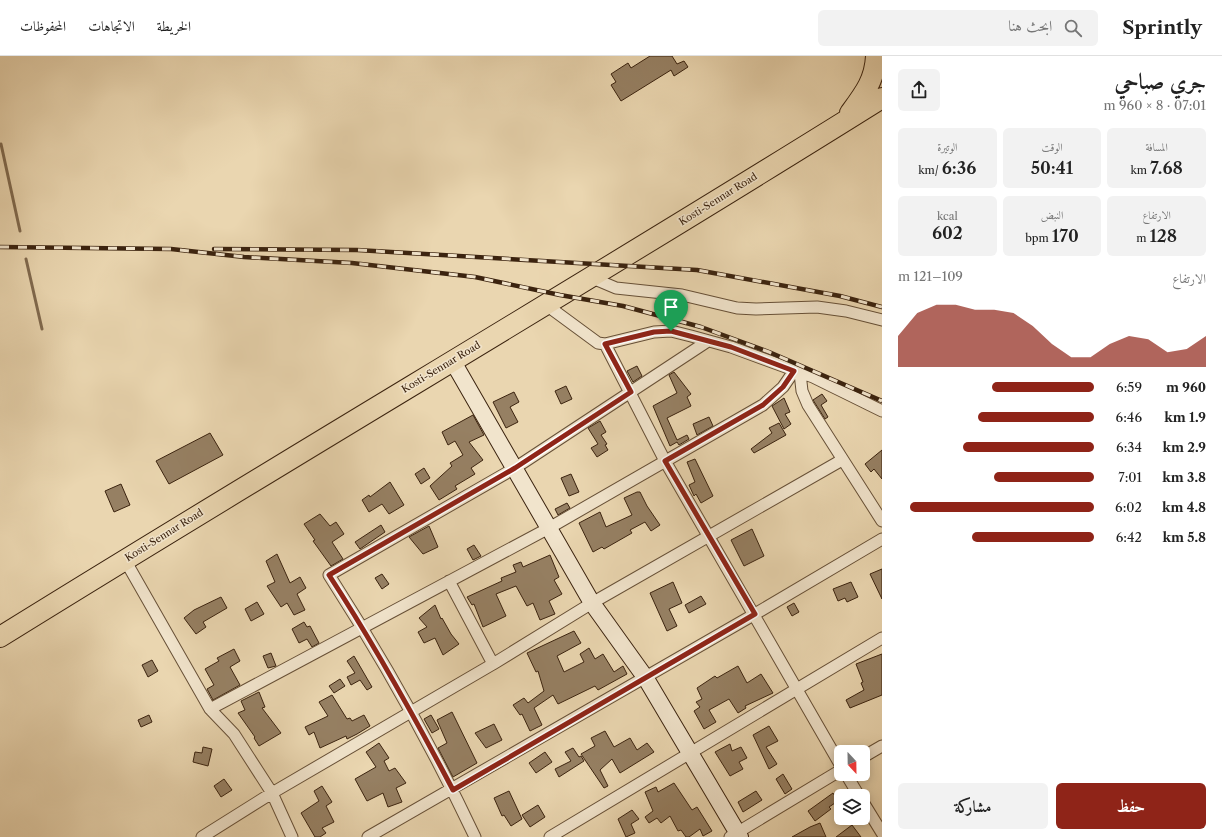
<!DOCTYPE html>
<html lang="ar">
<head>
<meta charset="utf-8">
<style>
	body { margin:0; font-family:"Libre Caslon Text",Amiri,serif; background:#f2f2f2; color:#222; direction:rtl; height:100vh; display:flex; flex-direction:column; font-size:15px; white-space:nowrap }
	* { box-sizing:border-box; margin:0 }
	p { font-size:13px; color:#767676 }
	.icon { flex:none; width:22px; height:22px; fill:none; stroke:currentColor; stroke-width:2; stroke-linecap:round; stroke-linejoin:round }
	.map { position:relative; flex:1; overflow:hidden; direction:ltr }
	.side { display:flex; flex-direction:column; background:#fff; width:340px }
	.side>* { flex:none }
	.needle { width:26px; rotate:158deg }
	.buttons { position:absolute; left:834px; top:689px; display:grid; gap:8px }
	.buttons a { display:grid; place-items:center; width:36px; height:36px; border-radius:6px; background:#fff; box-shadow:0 2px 10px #0003; font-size:20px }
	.pin { position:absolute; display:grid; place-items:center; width:34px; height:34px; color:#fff; margin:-41px -17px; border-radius:50% 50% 50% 0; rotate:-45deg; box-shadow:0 0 4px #0007 }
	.pin .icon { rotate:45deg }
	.round { display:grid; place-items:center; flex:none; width:42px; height:42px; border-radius:6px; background:#f2f2f2 }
	.summary { display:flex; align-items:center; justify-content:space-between; height:68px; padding:0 16px }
	h1 { font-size:22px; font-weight:600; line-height:30px }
	.figures { display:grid; grid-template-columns:repeat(3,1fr); gap:6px; height:68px; padding:4px 16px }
	.figures div { display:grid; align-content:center; border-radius:6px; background:#f2f2f2; text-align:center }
	.figures b { font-size:17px; font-weight:600 }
	.figures small { font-size:11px; font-weight:400 }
	.figures p { font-size:11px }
	.chart { height:112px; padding:8px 16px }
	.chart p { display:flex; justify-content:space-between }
	.chart svg { width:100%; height:72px; margin-top:4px; fill:#8f2418; opacity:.7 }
	.button { display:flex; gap:8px; margin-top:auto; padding:8px 16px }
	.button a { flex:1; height:46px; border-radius:6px; background:#8f2418; color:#fff; font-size:16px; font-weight:600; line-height:46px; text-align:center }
	.button a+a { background:#f2f2f2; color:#222 }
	ul { padding:0 16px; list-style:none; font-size:13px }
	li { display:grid; grid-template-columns:64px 48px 1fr; align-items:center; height:30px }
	li i { height:10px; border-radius:5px; background:#8f2418 }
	header { display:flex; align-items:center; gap:24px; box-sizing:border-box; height:56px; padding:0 20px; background:#fff; border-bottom:1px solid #e0e0e0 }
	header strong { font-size:19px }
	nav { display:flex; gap:22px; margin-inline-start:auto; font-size:14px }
	.search { width:280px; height:36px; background:#f2f2f2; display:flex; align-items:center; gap:10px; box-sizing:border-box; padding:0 14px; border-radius:6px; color:#767676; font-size:15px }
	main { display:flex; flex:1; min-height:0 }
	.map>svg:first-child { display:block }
</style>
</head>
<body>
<header>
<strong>Sprintly</strong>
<div class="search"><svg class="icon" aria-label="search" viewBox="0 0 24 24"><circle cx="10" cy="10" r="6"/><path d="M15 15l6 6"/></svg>ابحث هنا</div>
<nav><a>الخريطة</a><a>الاتجاهات</a><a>المحفوظات</a></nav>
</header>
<main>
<section class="side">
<div class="summary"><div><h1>جري صباحي</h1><p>07:01 · 8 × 960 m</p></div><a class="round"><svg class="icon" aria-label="share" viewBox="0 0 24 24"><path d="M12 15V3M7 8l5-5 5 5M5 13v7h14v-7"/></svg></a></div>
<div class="figures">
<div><p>المسافة</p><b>7.68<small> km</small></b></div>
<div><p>الوقت</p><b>50:41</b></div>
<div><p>الوتيرة</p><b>6:36<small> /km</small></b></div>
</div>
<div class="figures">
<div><p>الارتفاع</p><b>128<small> m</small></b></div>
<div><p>النبض</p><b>170<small> bpm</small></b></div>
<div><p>kcal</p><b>602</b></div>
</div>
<div class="chart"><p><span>الارتفاع</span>109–121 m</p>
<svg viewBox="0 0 160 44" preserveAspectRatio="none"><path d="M0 44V25L10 11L20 6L30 6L40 9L50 9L60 11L70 19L80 30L90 38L100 38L110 30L120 25L130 27L140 35L150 33L160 25V44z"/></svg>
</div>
<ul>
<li><b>960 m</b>6:59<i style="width:52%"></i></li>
<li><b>1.9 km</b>6:46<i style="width:59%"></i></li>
<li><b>2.9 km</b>6:34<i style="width:67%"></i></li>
<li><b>3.8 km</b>7:01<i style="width:51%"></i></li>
<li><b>4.8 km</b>6:02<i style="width:94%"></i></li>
<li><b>5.8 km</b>6:42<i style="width:62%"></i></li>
</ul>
<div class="button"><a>حفظ</a><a>مشاركة</a></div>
</section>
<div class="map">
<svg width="882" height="781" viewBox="0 0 882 781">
	<rect width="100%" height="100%" fill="#ead6b0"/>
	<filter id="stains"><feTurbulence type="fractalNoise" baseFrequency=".005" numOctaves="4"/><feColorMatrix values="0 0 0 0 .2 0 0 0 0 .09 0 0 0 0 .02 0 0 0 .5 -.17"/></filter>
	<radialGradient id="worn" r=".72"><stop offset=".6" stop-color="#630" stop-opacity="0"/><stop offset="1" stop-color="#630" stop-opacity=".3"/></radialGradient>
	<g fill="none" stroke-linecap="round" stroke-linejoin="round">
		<path stroke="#806a4f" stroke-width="3" d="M1 88 20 175
			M26 203 42 273"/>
	</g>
	<path fill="#968063" stroke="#3b230f" d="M650 0H672L677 8 684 5 688 11 674 20 671 14 621 45 611 29 616 26 611 18 628 7 631 12Z
		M637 310 642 320 633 326 627 315Z
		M674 316 691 338 687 341 691 350 667 362 677 384 687 379 689 383 679 389 677 386 670 390 653 350 677 337 669 319Z
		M566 330 572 343 561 348 555 335Z
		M514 336 519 346 510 351 518 366 506 372 493 346Z
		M822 338 827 345 821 349 828 361 825 363 813 344Z
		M784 342 790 356 785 358 791 368 784 373 772 350Z
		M473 359 484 379 469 386 483 404 471 412 475 418 455 430 457 433 439 444 430 430 452 410 450 407 463 399 455 385 448 389 442 376Z
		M709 361 713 370 697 379 693 368Z
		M600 365 606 376 601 379 607 388 605 389 608 394 597 401 591 392 598 388 588 372Z
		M779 367 786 379 754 397 751 393 772 377 769 372Z
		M210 377 223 399 169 428 156 405Z
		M882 394V423L874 413 871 416 865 408Z
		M695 403 713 440 701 447 696 438 694 440 689 429 695 426 687 406Z
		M424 412 430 422 421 428 415 418Z
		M571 418 579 436 569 440 561 422Z
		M390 426 404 449 389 458 382 448 369 456 362 444 369 439 370 441Z
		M121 428 130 449 114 456 105 435Z
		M637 436H640L647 450 660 469 651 475 645 466 630 474 632 477 604 493 602 491 593 496 579 467 600 456 606 471 632 459 624 442Z
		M567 447 570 452 558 459 555 453Z
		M320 458 330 470 336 466 344 478 332 486 343 503 331 510 313 485 315 484 304 468Z
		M381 469 385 476 360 493 355 486Z
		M429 470 438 491 423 498 409 481Z
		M752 473 764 500 744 510 731 484Z
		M474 489 481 500 473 504 467 493Z
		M277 498 290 527 300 521 306 532 297 538 305 554 294 559 287 547 281 551 267 530 275 526 266 505Z
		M550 499 559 521 554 524 562 538 549 545 555 558 540 564 533 547 527 550 516 530 496 538 506 560 483 571 474 548 472 549 467 541 502 525 501 522 516 516 513 509 521 506 523 511Z
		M882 513V543L870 518Z
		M382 518 389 528 382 533 375 522Z
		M673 526 682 547 669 553 677 570 667 575 650 537Z
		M851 526 858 541 847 546 845 542 838 545 833 533Z
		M701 540 706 548 689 557 685 549Z
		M221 541 227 552 203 566 206 571 196 578 184 562 194 554Z
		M257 546 264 558 251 565 245 553Z
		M794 547 799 556 792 560 787 551Z
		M435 549 441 563 442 562 451 578 459 588 443 599 435 582 424 587 418 576 427 571 419 562Z
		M304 566 307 571 310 570 319 587 312 591 307 583 299 587 292 573Z
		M574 575 581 587 557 600 564 616 584 606 580 598 589 592 595 603 603 598 614 616 623 610 627 618 598 634 595 630 558 648 553 639 534 652 542 669 530 675 522 658 520 659 513 649 524 642 528 647 544 635 538 615 536 616 527 597Z
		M234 593 240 605 230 611 240 629 213 644 207 633 214 629 205 613 219 605 217 602Z
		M271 597 276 610 268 612 263 600Z
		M882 598V639L850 652 846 644 864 634 861 627 863 626 856 608Z
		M354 600 372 631 367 634 360 624 351 629 347 621 355 617 347 605Z
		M152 604 158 615 148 621 142 609Z
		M738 610 747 627 761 618 773 637 745 650 746 652 738 657 729 643 709 654 716 666 704 673 694 655 700 651 696 646 702 643 697 632 715 620 717 622Z
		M340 623 345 630 334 637 329 630Z
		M259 636 265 651 262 652 281 677 259 690 254 682 255 681 238 657 245 654 241 645Z
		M332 639 347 663 350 662 352 665 364 659 370 670 357 678 347 683 346 680 320 692 314 676 309 679 305 671 328 660 319 646Z
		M452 656 477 707 453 721 438 692 447 687 437 664Z
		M149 659 152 666 141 671 138 664Z
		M431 659 439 673 432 677 424 663Z
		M494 668 502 684 486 692 475 677Z
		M769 670 778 685 766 691 777 708 769 713 753 679Z
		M605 675 614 691 630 682 637 694 647 687 654 696 620 717 612 703 600 714 608 730 604 732 581 698 595 690 591 682Z
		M379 687 389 702 384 705 389 715 395 712 406 727 396 732 402 746 388 751 383 737 367 745 355 723 376 711 366 696Z
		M730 688 732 695 741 691 747 702 739 706 743 713 730 720 715 696Z
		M203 691 212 693 208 710 193 706 195 696 202 697Z
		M573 692 579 701 581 700 584 705 559 721 555 713 571 705 565 696Z
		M545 696 552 706 536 717 529 707Z
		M783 718 792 733 785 738 776 723Z
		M224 723 232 734 221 741 214 730Z
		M674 727 692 754 697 751 712 775 703 780 700 773 689 781H686L681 774 678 775 670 760 661 767 657 762 649 767 645 761 653 755 645 736 656 731 658 736Z
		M322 730 332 746 326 750 334 766 322 772 326 777 320 781H315L301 757 319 745 314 735Z
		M509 735 522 763 511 770 504 759 502 760 494 742Z
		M756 735 762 744 743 756 738 746Z
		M833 737 838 745 829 751 831 753 815 765 808 755Z
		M538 749 545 761 530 771 522 759Z
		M632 754 639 763 631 768 635 777 626 781 618 763Z
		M820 767 826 781H792L810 771Z
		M852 769 861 781H836Z"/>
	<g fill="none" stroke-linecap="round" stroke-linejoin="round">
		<g stroke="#675037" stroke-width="13">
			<path id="street" d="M590 221 616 232 682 239 737 252 756 253 817 251 846 255 882 264
				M545 248 598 287 605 288 654 276 671 275 691 280 731 291 813 321 882 355
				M605 288 665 405 841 710
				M800 317 802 335 808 349 882 465
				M125 504 210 653 234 678 272 737 292 781
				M449 525 493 608
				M210 653 549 472 763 349 783 331 794 315
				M863 701 882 690
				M846 718 859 740
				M863 746 882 777
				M202 781 272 737 493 608 592 547 842 404
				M368 781 755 558 882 483
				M475 781C432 690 383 603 329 519L515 412 708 285
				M550 781 882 582
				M730 781 841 714"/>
		</g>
		<g stroke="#3b230f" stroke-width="18">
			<path id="secondary" d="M452 304 592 547 645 621 740 781"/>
		</g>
		<g stroke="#3b230f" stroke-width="22">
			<path id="highway" d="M850 57C864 38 875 24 876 0
				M0 581C293 399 590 225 882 42"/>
		</g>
		<use href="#street" stroke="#f1e4cc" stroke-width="11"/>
		<use href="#secondary" stroke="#f1e4cc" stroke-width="16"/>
		<use href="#highway" stroke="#ead6b0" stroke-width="20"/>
		<g stroke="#3b230f" stroke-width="4.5">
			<path id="rail" d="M0 191 171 193 244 201 352 207 475 221 560 239 623 250 701 271 769 296 882 345
				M214 193 357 194 697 214 840 240 882 251"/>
		</g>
		<use href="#rail" stroke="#f1e4cc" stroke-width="3" stroke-dasharray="9" stroke-linecap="butt"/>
	</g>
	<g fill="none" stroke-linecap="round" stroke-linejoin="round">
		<g stroke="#fff" stroke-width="8">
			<path id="route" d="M671 275 731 291 794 315 783 331 763 349 665 405 755 558 453 734C414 660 374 588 329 519L515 412 631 336 605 288 654 276Z"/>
		</g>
		<use href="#route" stroke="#8f2418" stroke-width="5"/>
	</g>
	<g text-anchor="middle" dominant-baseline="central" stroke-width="3" stroke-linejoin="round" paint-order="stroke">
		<g font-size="10" fill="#3b230f" stroke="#f1e4cc">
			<text transform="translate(718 143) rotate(-32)">Kosti-Sennar Road</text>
			<text transform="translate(441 311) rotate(-31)">Kosti-Sennar Road</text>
			<text transform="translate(164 479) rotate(-32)">Kosti-Sennar Road</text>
		</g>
	</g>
	<rect width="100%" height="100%" filter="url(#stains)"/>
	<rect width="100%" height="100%" fill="url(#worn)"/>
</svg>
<div class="buttons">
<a><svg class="needle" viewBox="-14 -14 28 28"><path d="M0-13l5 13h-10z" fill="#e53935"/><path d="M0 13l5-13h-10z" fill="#767676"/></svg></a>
<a><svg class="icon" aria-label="layers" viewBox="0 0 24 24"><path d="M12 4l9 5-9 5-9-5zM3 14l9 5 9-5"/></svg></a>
</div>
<div class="pin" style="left:671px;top:275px;background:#1e9e55"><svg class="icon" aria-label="arrive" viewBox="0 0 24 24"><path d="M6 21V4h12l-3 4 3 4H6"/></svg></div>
</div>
</main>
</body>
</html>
